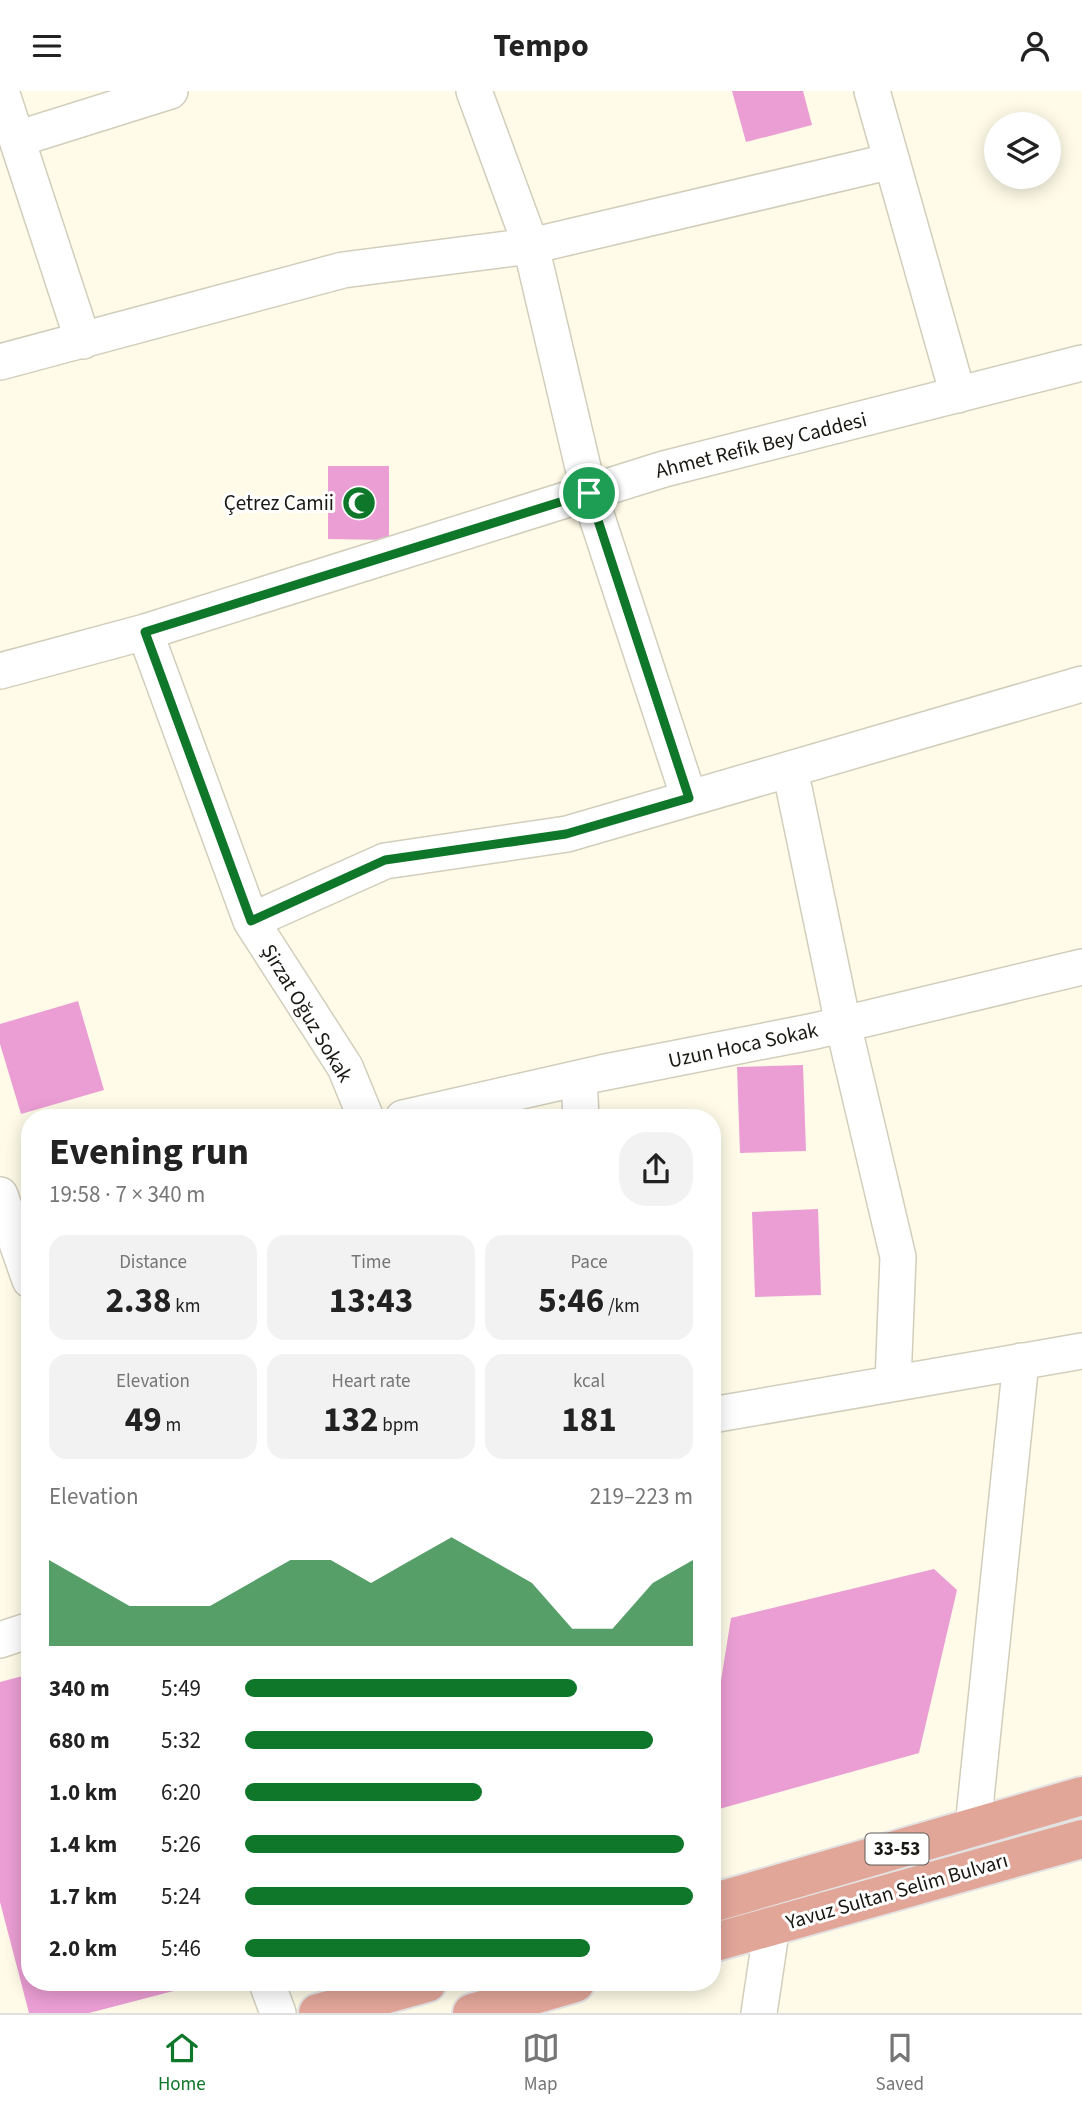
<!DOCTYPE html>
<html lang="en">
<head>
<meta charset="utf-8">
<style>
	body { margin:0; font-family:"Source Sans 3",sans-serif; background:#f2f2f2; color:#222; height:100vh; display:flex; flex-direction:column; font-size:26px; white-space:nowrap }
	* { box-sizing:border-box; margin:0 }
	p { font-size:23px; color:#767676 }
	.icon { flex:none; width:38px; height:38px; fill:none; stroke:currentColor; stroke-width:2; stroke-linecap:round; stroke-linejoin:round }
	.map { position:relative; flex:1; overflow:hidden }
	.panel { position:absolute; left:21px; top:1018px; width:700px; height:882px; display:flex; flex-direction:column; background:#fff; border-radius:28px; box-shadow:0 4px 18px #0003 }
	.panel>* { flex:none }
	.controls { position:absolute; left:984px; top:21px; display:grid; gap:14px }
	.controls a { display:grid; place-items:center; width:77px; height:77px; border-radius:50%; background:#fff; box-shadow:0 4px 18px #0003; font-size:35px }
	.pin { position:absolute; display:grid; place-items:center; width:60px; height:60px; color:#fff; margin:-30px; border:4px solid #fff; border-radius:50%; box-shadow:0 2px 7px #0007 }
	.round { display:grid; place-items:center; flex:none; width:74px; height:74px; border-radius:28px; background:#f2f2f2 }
	.headline { display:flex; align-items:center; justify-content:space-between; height:119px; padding:0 28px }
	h1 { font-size:38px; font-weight:700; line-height:52px }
	.stats { display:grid; grid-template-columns:repeat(3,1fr); gap:10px; height:119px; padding:7px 28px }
	.stats div { display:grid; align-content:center; border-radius:18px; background:#f2f2f2; text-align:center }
	.stats b { font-size:35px; font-weight:700 }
	.stats small { font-size:19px; font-weight:400 }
	.stats p { font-size:19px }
	.chart { height:196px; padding:14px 28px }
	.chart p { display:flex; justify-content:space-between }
	.chart svg { width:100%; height:126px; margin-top:7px; fill:#0f772a; opacity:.7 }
	ul { padding:0 28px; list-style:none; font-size:23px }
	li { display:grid; grid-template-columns:112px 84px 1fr; align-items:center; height:52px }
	li i { height:18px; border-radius:9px; background:#0f772a }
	header { display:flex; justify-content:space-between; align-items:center; height:91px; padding:0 28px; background:#fff; font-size:32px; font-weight:700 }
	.tabs { display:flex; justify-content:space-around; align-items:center; height:98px; border-top:2px solid #e0e0e0; background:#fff; font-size:19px; color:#767676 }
	.tabs a { display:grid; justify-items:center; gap:4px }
	.tabs .selected { color:#0f772a }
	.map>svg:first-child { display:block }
</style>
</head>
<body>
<header><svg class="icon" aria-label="menu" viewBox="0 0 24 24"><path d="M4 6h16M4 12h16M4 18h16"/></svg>Tempo<svg class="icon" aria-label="person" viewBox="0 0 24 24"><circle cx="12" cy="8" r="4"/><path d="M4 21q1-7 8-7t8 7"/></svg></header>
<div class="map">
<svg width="1082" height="1922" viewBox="0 0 1082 1922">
	<rect width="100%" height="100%" fill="#fffbe8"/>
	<path fill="#eb9ed4" d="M732 0H803L812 34 746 51Z
		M328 375H389V449L328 448Z
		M78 910 104 999 21 1023 0 953V933Z
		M803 974 806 1060 740 1062 737 976Z
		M818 1118 821 1204 755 1206 752 1121Z
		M934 1478 957 1499 919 1662 712 1720V1646L731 1527Z
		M30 1583V1892H187L189 1896 89 1922H29L0 1811V1591Z"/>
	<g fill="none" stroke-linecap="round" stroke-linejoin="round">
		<g stroke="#d1cebc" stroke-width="38">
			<path id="minor" d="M1 0 83 250
				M474 0 531 155 589 402 689 707
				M872 0 958 304
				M17 48 170 0
				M0 271 343 179 531 155 892 70
				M145 541 251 830 345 976 366 1027
				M0 580 145 541 664 378 1082 272
				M790 678 843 933 898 1166 893 1291
				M251 830 385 770 567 743 1082 593
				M579 987 581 1027
				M403 1027 601 982 815 940 1082 876
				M0 1104 30 1189
				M712 1324 1082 1260
				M0 1549 30 1539
				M973 1736 1021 1270
				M267 1892 278 1922
				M759 1922 772 1835"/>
		</g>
		<g stroke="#e4e3e3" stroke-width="42">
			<path id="major" d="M712 1812 1082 1705
				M712 1852 1082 1748
				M318 1922 427 1892
				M472 1922 575 1892"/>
		</g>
		<use href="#minor" stroke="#fff" stroke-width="35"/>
		<use href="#major" stroke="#e2a699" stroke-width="38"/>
	</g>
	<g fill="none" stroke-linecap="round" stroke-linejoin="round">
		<g stroke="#fff" stroke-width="14">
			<path id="route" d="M589 402 689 707 566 743 385 769 251 830 145 541Z"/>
		</g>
		<use href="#route" stroke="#0f772a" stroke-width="9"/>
	</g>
	<defs>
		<g id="mosque-disc" transform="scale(1.75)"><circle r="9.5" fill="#0f772a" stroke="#fff"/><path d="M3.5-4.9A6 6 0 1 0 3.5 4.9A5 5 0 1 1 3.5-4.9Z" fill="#fff"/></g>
	</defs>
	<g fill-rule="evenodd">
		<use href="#mosque-disc" x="359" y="412"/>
	</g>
	<g text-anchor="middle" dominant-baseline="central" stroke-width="6" stroke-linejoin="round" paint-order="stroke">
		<rect fill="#fff" stroke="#5f5d59" stroke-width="2" x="865.5" y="1742.5" width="63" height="31" rx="5"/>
		<g font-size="19" font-weight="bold" fill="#1a1812">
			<text x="897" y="1758">33-53</text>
		</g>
		<g font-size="21" fill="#1a1812" stroke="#fff">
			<text transform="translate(761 354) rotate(-14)">Ahmet Refik Bey Caddesi</text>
			<text transform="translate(307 922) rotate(59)">Şirzat Oğuz Sokak</text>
			<text transform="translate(743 954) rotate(-12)">Uzun Hoca Sokak</text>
			<text transform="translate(897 1800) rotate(-16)">Yavuz Sultan Selim Bulvarı</text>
		</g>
		<g font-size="21" fill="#1a1812" stroke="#fff" text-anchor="end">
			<text x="334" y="412">Çetrez Camii</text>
		</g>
	</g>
</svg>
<div class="controls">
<a><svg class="icon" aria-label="layers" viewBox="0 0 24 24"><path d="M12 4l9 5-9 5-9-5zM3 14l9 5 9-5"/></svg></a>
</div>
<div class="pin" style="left:589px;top:402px;background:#1e9e55"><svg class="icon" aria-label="arrive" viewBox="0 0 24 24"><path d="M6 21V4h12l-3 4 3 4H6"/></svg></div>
<section class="panel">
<div class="headline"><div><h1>Evening run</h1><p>19:58 · 7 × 340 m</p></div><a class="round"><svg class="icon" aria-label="share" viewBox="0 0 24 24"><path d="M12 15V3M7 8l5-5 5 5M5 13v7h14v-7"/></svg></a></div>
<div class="stats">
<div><p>Distance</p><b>2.38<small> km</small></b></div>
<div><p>Time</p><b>13:43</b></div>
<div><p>Pace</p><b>5:46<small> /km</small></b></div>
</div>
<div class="stats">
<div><p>Elevation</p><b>49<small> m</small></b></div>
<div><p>Heart rate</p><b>132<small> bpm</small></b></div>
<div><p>kcal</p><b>181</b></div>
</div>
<div class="chart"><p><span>Elevation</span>219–223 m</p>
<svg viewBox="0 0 160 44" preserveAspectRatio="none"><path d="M0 44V14L10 22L20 30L30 30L40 30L50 22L60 14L70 14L80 22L90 14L100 6L110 14L120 22L130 38L140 38L150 22L160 14V44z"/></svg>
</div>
<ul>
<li><b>340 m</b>5:49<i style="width:74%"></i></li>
<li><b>680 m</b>5:32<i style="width:91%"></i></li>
<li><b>1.0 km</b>6:20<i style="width:53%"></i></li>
<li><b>1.4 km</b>5:26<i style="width:98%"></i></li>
<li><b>1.7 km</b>5:24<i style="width:100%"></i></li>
<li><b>2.0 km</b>5:46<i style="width:77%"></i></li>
</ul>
</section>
</div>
<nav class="tabs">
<a class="selected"><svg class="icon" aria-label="home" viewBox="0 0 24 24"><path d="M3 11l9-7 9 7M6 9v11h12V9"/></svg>Home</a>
<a><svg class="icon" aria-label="map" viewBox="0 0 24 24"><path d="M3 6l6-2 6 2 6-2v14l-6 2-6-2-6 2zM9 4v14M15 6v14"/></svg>Map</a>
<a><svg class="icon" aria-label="saved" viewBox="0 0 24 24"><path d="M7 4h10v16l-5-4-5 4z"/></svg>Saved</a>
</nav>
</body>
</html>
